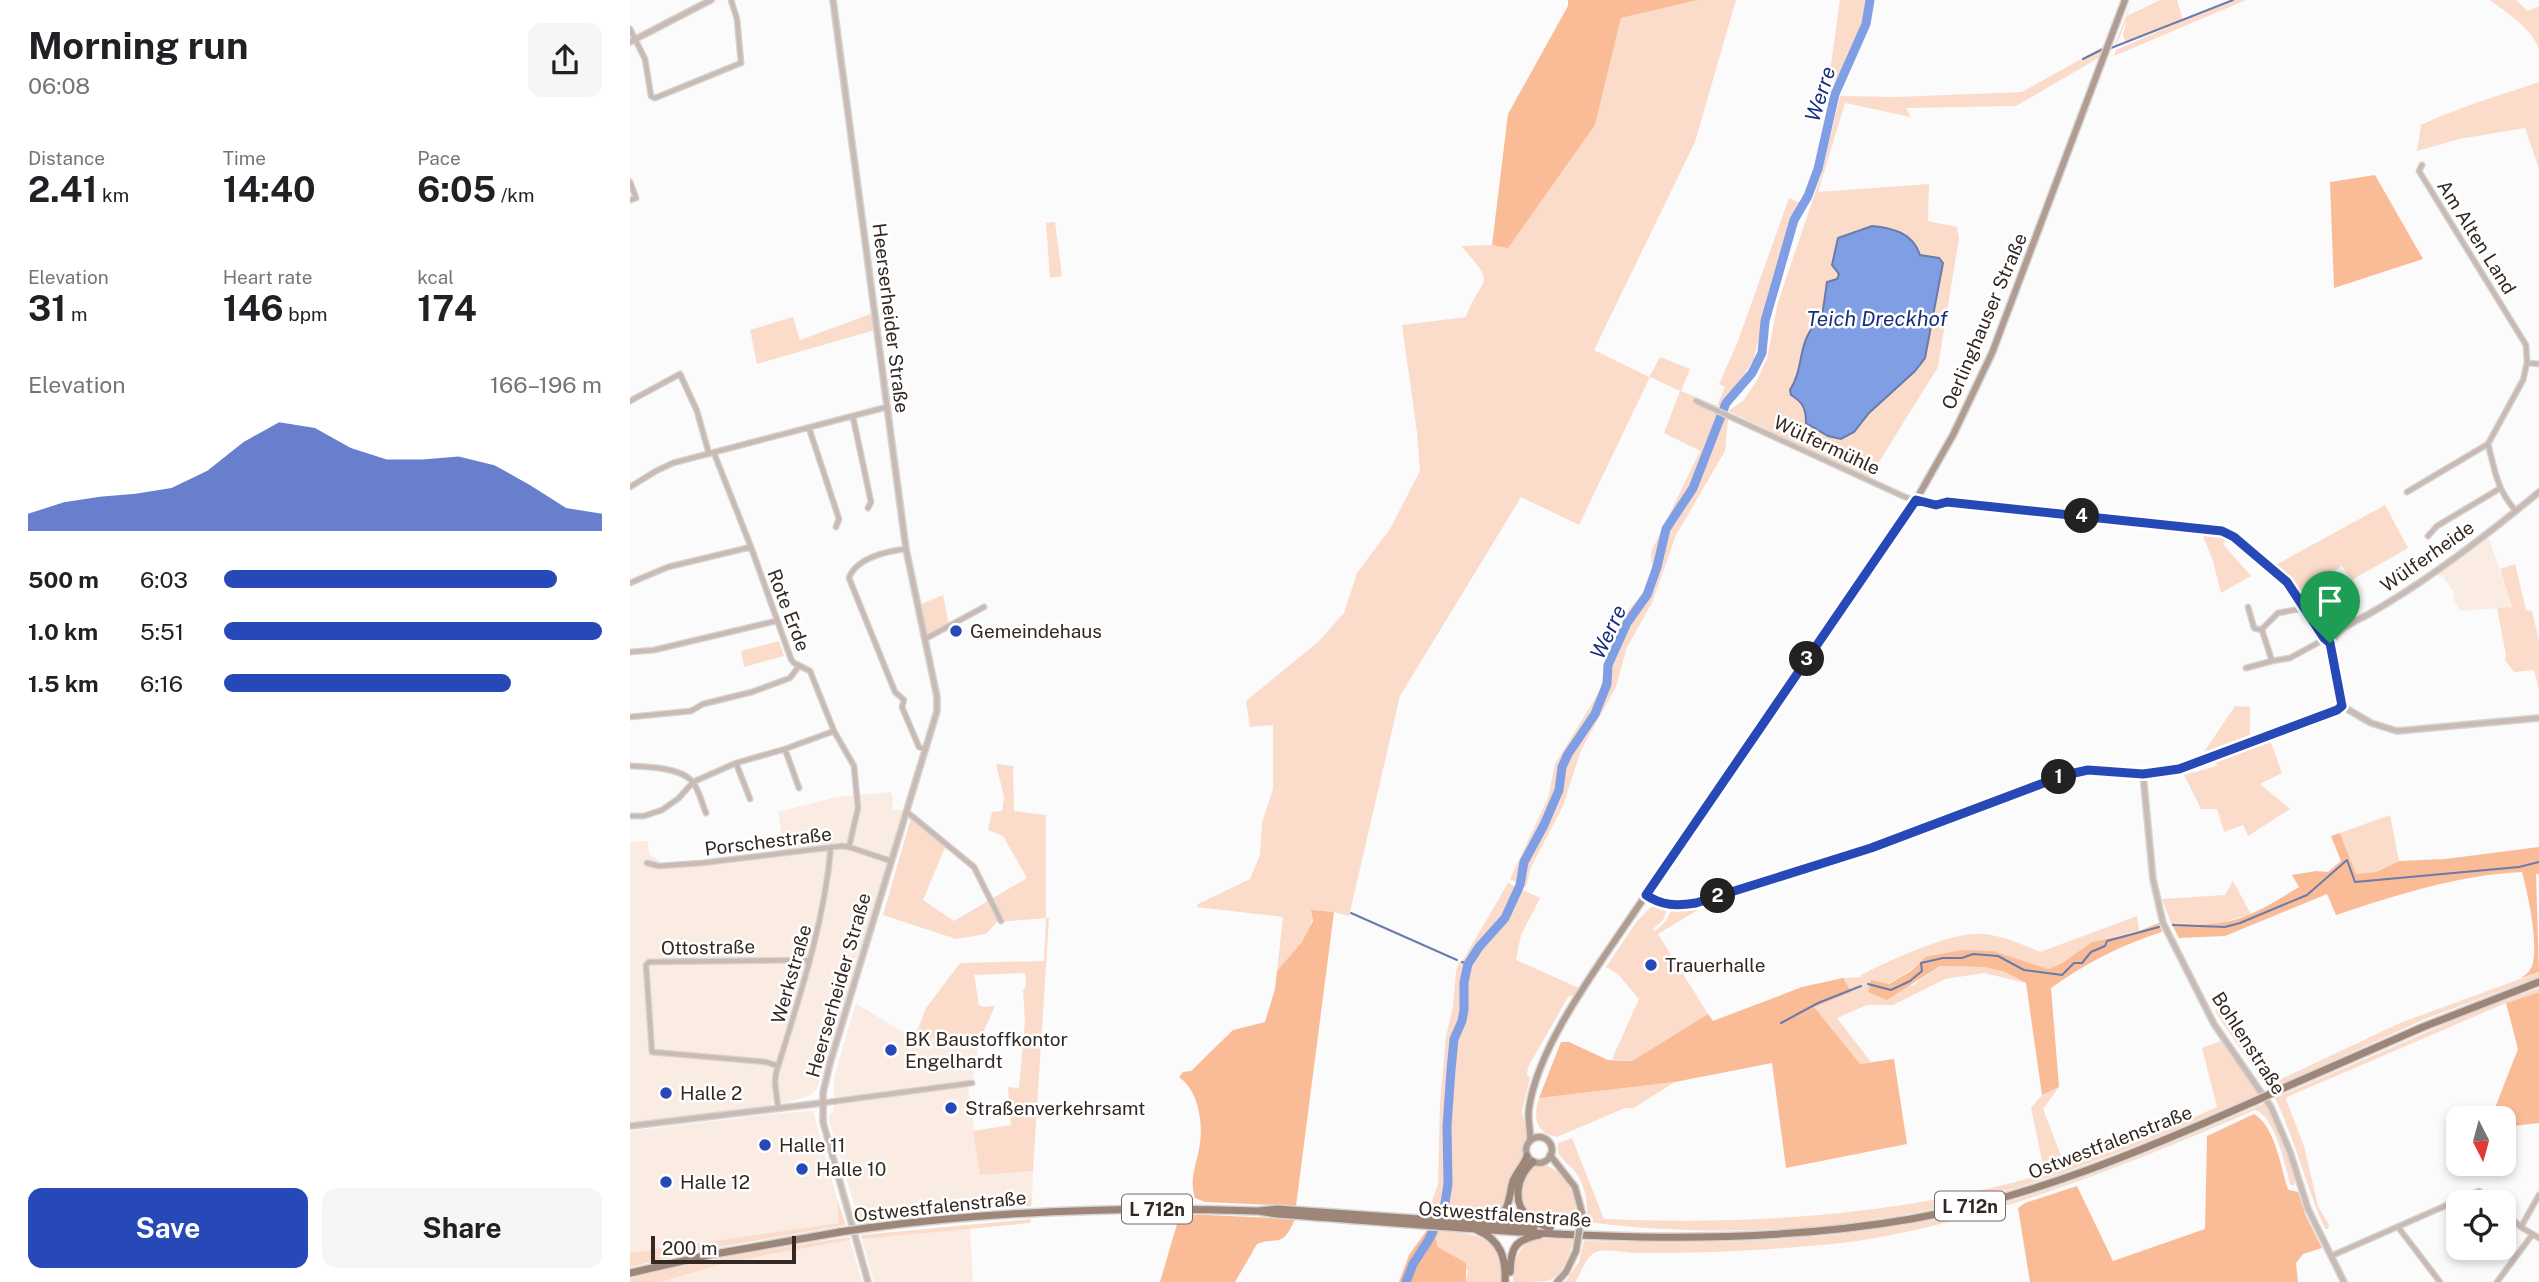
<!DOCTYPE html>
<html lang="en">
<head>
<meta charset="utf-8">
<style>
	body { margin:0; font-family:"Public Sans",sans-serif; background:#f6f6f6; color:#202124; height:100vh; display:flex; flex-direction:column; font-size:26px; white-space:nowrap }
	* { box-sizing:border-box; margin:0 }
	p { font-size:23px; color:#757577 }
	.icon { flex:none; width:38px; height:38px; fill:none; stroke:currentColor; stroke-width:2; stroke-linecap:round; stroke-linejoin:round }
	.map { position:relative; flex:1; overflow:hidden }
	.drawer { display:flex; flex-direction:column; background:#fff; width:630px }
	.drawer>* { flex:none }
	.needle { width:46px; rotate:174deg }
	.controls { position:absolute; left:1816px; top:1106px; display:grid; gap:14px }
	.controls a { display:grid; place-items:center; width:70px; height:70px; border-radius:14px; background:#fff; box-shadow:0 4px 10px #0003; font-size:35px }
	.scale { position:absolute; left:21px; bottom:18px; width:145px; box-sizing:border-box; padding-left:7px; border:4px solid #342922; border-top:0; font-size:19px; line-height:24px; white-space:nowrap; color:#342922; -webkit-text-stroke:5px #fff; paint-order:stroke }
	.pin { position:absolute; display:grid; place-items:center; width:60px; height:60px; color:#fff; margin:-72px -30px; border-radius:50% 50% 50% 0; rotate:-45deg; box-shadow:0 0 7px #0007 }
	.pin .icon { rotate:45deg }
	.km { position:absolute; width:35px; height:35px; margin:-18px; border-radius:50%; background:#222; color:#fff; font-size:19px; line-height:35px; text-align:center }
	.round { display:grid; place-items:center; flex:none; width:74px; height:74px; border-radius:14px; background:#f6f6f6 }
	.headline { display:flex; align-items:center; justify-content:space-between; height:119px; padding:0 28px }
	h1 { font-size:38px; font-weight:700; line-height:52px }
	.metrics { display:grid; grid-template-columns:repeat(3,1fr); gap:10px; height:119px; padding:7px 28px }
	.metrics div { display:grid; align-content:center }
	.metrics b { font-size:35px; font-weight:700 }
	.metrics small { font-size:19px; font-weight:400 }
	.metrics p { font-size:19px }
	.chart { height:196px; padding:14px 28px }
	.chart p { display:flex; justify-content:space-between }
	.chart svg { width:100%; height:126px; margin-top:7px; fill:#2749b8; opacity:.7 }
	.button { display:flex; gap:14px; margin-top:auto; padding:14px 28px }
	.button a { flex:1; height:80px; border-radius:14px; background:#2749b8; color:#fff; font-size:28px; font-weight:700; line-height:80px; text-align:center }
	.button a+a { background:#f6f6f6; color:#202124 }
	ul { padding:0 28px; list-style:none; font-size:23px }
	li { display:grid; grid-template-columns:112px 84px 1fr; align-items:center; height:52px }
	li i { height:18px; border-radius:9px; background:#2749b8 }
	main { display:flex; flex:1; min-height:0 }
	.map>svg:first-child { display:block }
</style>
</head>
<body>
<main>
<section class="drawer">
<div class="headline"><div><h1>Morning run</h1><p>06:08</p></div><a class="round"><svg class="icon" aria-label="share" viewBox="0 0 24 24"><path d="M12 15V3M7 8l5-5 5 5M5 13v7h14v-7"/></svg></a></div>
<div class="metrics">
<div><p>Distance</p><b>2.41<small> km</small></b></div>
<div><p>Time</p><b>14:40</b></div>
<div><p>Pace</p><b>6:05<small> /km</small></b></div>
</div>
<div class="metrics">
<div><p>Elevation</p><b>31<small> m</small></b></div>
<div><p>Heart rate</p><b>146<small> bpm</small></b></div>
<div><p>kcal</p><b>174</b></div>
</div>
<div class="chart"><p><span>Elevation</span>166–196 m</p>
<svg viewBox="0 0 160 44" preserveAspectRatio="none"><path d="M0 44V38L10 34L20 32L30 31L40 29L50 23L60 13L70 6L80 8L90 15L100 19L110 19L120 18L130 21L140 28L150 36L160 38V44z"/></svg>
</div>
<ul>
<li><b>500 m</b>6:03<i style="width:88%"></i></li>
<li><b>1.0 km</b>5:51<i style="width:100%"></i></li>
<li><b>1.5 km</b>6:16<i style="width:76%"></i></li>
</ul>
<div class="button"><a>Save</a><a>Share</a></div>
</section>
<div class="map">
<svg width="1909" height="1282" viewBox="0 0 1909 1282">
	<rect width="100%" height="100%" fill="#fbfbfb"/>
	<path fill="#fbece3" d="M1859 538 1882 607 1830 611 1823 598 1824 593 1812 575 1810 577 1808 574Z
		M261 792 263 799 262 809 274 811 187 1089 180 1095 157 1103 143 1102 140 1106 0 1122V842L18 841 19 854 32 863 102 858 154 849 148 812 207 797Z
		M226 1003 277 1035 349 1042 343 1078 338 1085 350 1174 403 1171 402 1199 226 1211 198 1117 204 1110V1078Z
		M183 1111 207 1199 210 1223 0 1253V1131L150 1113Z
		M340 1227 343 1282H244L232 1239Z
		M220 1240 232 1282H31L98 1262Z"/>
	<path fill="#fbdcca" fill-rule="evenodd" d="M1068 0H1106L1065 142 964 350 1019 377 1030 357 1060 369 1051 391 1087 406 1095 387 1089 384 1108 341 1159 198 1171 203 1136 306 1124 359 1101 395 1091 406H1087L1085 413 1098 419 1095 451 1046 535 1022 603 997 647 986 687 951 750 933 806 901 867 896 887 880 879 918 798 925 764 969 692 987 636 998 611 1014 591 1022 568 1021 552 1070 451 1034 433 1050 391 1020 377 949 525 891 497 770 696 719 916 704 912 681 910C687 932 662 957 647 971L653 917 567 907 568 904 620 879 630 855 632 823 643 789V725L620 727 616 701 688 642 714 613 727 573 760 529 790 471 787 432 772 325 836 317C852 273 869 289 831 246L862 245 878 247 965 125 991 18Z
		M1210 0H1237L1230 40 1213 82 1199 79Z
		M1502 0 1497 16 1530 0H1547L1553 20 1601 0H1616L1484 56 1486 50 1552 21 1496 43 1493 35 1496 20 1487 44 1485 45Z
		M1860 0H1886L1898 11 1909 6V50C1903 29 1877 13 1860 0Z
		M1476 45 1470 57 1386 106 1276 108 1281 117 1215 103 1188 192 1299 184 1298 221 1327 227 1329 238 1308 367 1239 478 1098 411 1113 401 1126 382 1137 359 1148 302 1191 176 1210 96 1267 97 1392 92ZM1290 255 1309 258 1310 272 1308 295 1285 371 1239 413 1224 432 1210 439 1198 436 1176 423C1175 408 1170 400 1160 390L1167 379 1192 318 1195 303 1209 273Z
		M1909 82V169L1895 128 1829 139 1787 151 1791 125C1828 107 1869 96 1909 82Z
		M425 222 432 276 420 278 416 223Z
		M243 313 245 330 127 364 120 330 163 317 170 340Z
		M1755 505 1778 548 1722 580 1712 566 1668 594 1659 581 1642 567Z
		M1571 531 1591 533 1598 537 1593 544 1621 576 1591 593 1583 561Z
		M1885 564 1896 610 1902 611 1909 641V690L1904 670 1884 672 1875 660 1876 655 1867 608 1882 607 1870 569Z
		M313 595 319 624 297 637 289 605Z
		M149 641 154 656 114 667 111 651Z
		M1605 706 1620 707V735L1574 752Z
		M1640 740 1652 773 1630 784 1660 809 1618 836 1613 825 1594 832 1587 809H1571L1554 775 1587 766 1585 761Z
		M366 764 383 766 384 811 416 815V918H419L403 1171 350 1175 343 1131 381 1125 378 1087 389 1088 395 1021 393 991 396 985 395 973 344 975 349 1005 354 1007 365 1006 349 1042 277 1035 288 1029 296 1008 330 963 414 961 416 918 367 922 356 934 326 939 253 915 281 818 316 845 293 900 324 921 397 878 373 836 358 830 362 812 372 811 374 797Z
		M1760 815 1769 861 1746 872 1726 874 1710 833Z
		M1603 881 1621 914 1584 925 1541 923 1532 899 1595 895Z
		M878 883 910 898 891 935 886 960 949 988 945 995 938 997 898 1067 897 1075 900 1078 892 1111 897 1136 893 1146V1157L870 1212 857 1218 797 1215 808 1184 810 1104 816 1036 823 1007 826 971 829 962 833 960Z
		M1076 905 1028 934 1078 1014 1002 1061 982 1059 1009 999 988 974 976 967 1007 921 1021 907 1034 908 1036 912 1033 920 1023 929 1025 931 1036 921 1041 911Z
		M1507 916 1509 931 1462 942 1431 965 1418 969 1396 964 1295 957C1278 975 1260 983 1238 992L1283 985 1310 966 1354 967 1375 972 1396 983 1354 973 1315 979 1263 1005H1237L1207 1018 1241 1062 1230 1064 1183 1007 1220 992 1213 978 1232 977 1231 975C1261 960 1321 931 1354 934 1374 936 1391 944 1410 952Z
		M1909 972V977L1795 1019 1641 1089 1602 1037 1585 1011 1587 1009 1645 1082 1770 1023Z
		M1909 988V992L1876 1003 1657 1097 1656 1099 1674 1146 1688 1206 1699 1225 1698 1229H1695C1676 1186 1665 1140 1645 1098L1841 1013Z
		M1591 1041 1629 1094C1548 1129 1467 1164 1382 1189 1245 1230 1099 1240 957 1222 958 1204 956 1184 943 1169 938 1164 932 1159 928 1153V1143L942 1138 974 1219C1124 1225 1269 1216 1415 1174L1401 1108 1412 1095 1429 1087 1413 1109 1435 1166 1517 1138 1587 1107 1572 1048Z
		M1045 1082 1004 1108H995L927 1137C905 1133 903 1117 909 1098Z
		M1635 1103C1644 1120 1669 1168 1664 1186L1660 1184C1655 1165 1645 1116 1625 1110 1506 1161 1384 1211 1256 1236 1218 1244 1179 1246 1140 1249 1096 1252 1052 1253 1008 1253 996 1253 977 1248 966 1252 956 1256 951 1273 945 1282H935L949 1262 954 1241C1095 1245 1237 1242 1374 1203 1464 1178 1549 1139 1635 1103Z
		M915 1165C939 1174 948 1199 946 1223 933 1223 918 1224 907 1218 891 1210 883 1175 904 1166 907 1165 911 1166 915 1165Z
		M207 1199 216 1225 78 1249 0 1267V1253L209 1223Z
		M402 1199 401 1206 346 1209 228 1223 226 1211Z
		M401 1219 400 1223 232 1239 231 1235Z
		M808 1231C846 1234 874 1234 872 1282H836L838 1271 824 1256 808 1247 806 1239Z
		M220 1237V1240L98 1262 31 1282H0V1279C72 1260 145 1248 220 1237Z
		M905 1238 943 1240C940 1254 932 1277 917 1281 907 1282 893 1282 883 1282 882 1265 888 1245 905 1238Z"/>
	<path fill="#f9bc97" d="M938 0H1068L991 18 965 125 878 248 862 245 878 114 938 6Z
		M1745 175 1793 259 1704 288 1700 182Z
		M1710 833 1726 874 1746 872 1769 861 1815 859 1909 847V874H1906L1909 972 1891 978C1895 975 1900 972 1902 966 1909 944 1898 895 1892 872 1827 875 1767 895 1706 915L1697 894 1595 936 1549 938 1541 923C1600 929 1620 917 1669 887L1662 875 1686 871 1698 872 1711 861 1701 836Z
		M681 910 704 912 666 1206 575 1202 565 1198C559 1180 566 1166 569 1149 574 1125 569 1091 549 1077L553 1072 561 1071 603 1030 635 1022 645 989 647 971 672 942 683 921Z
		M1529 923 1532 932C1491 945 1456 963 1421 988L1429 1087 1412 1095 1396 983 1375 972 1354 967 1310 966 1257 1000 1238 992 1241 980 1259 984 1281 971 1295 957 1332 950 1363 951 1418 969 1431 964 1462 942 1504 933Z
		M1213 978 1221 992 1184 1007 1230 1064 1264 1059 1277 1144 1156 1168 1142 1063 1045 1082 909 1098 931 1042H939L978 1060 1002 1061 1078 1014 1083 1021 1172 987Z
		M1909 992V1123L1883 1126 1874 1124V1118H1861L1888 1049 1876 1003Z
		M1624 1114C1644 1125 1651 1166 1657 1187L1659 1190 1668 1192 1676 1216 1692 1248 1673 1254 1666 1263 1668 1282H1400L1388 1208 1395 1203 1447 1186 1483 1261 1575 1229 1577 1136Z
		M554 1214 665 1219C652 1249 649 1236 627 1244L605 1282H530L547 1224 545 1222Z
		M797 1230 808 1232 806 1239 808 1247 836 1263V1282H769L779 1255Z"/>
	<path fill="#809ee4" stroke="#697baa" stroke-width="2" d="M1242 226C1263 228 1283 233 1290 255L1309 258 1313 263 1295 358 1285 371 1239 413 1224 432 1211 439 1198 436 1176 423C1176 409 1173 402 1161 395L1160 390C1176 365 1165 341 1192 317L1197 282 1207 279 1209 274 1202 265 1208 238Z"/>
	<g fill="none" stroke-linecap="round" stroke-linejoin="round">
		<path stroke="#697baa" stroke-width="2" d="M1481 48 1603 0
			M1453 59 1475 48
			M721 913 827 960
			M1543 925 1595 927 1610 923 1677 895 1717 860 1725 882 1889 867 1909 862
			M832 962 838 964
			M1238 984 1261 990 1280 981 1292 971 1291 963 1313 958H1332L1343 954 1368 956 1394 970 1432 975 1444 963H1452L1461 952 1475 946 1477 941 1529 927
			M1151 1023 1188 1003 1231 986"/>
		<path stroke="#809ee4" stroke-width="9" d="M776 1282 783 1264 798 1241 814 1209 818 1184 817 1126 821 1070 824 1039 832 1021 834 1010V982L838 964 849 947 875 918 890 885 894 862 914 825 929 790 932 767 938 754 965 714 977 684 978 665 997 623 1017 595 1027 567 1036 529 1063 488 1096 403 1122 373 1132 353 1135 321 1164 220 1178 196 1188 169 1205 94 1236 24 1240 0"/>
		<g stroke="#d7d5d4" stroke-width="7">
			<path id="minor" d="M0 29 15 59 21 96 25 98 111 63 107 19 101 0
				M1792 165 1789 171 1896 345 1897 363 1893 380 1858 444C1865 471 1867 490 1886 511
				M0 182 6 198 0 200
				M1897 363 1909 364
				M0 401 50 374 67 411 79 454
				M1066 401 1275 497 1296 503 1317 502 1592 531 1604 537 1657 582 1694 638 1700 643
				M223 417 241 502 238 508
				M179 428 209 519 206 527
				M84 453 121 547 161 659 164 663 180 671 204 731 224 766 228 808 219 847
				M0 487 26 471 43 463 257 407
				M1777 492 1858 444
				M1798 536 1807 526 1869 489
				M276 549C257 551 226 558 219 578L265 692 274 700 272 707 289 747 296 749
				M0 583 38 567 121 547
				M1618 607 1624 628 1632 630 1642 661 1660 658 1695 639
				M1631 630 1648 613 1675 608
				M295 639 354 607
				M0 652 24 650 146 621
				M1616 668 1642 661
				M0 717 61 711 73 704 122 692 160 678 169 666
				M155 749 169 788
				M106 763 120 799
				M0 766C18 767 49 767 62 781 69 789 72 804 76 813
				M277 812 344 867 371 921
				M0 816H14L32 810 49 798 63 782 106 763 155 749 204 731
				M17 863 29 866 72 863 212 846 219 847 261 861
				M148 1066 136 1062 22 1052 16 965 19 962 180 960
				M192 1103 342 1083
				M148 1107 145 1083 146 1073C169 998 194 925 201 847
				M1874 1212 1891 1227 1909 1238
				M1768 1227 1810 1282
				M1891 1227 1909 1195
				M1701 1256 1849 1191 1864 1202
				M1867 1282 1902 1235"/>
		</g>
		<g stroke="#d7d5d4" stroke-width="8">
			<path id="tertiary" d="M203 0 276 549 307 697V711L200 1063 193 1093V1122L238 1282
				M0 42 81 0
				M1712 706 1700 648C1703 629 1725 622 1739 614 1799 580 1856 536 1909 492
				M1712 706 1741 723 1767 731 1909 718
				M1513 774 1523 879 1533 923 1584 1024 1641 1107 1660 1152 1678 1209 1714 1282
				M1016 895 1039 905 1066 903 1241 848 1435 775 1458 770 1513 774 1549 769 1707 710 1712 706
				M0 1126 192 1103"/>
		</g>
		<g stroke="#d7d5d4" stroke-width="9">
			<path id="secondary" d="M896 1150a13 13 0 1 1 26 0a13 13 0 1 1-26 0Z
				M900 1141C901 1130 897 1119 899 1108 907 1052 956 983 988 936L1286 500 1323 435 1362 353 1495 0
				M920 1155 945 1187 952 1213
				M927 1282 936 1272 946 1251"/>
		</g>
		<g stroke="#d7d5d4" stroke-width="10">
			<path id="primary" d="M1649 1090 1793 1027 1909 982
				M903 1162C887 1176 881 1202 899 1218 905 1223 913 1225 920 1228
				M628 1211 647 1214C857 1229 1072 1255 1281 1219 1401 1198 1514 1150 1625 1101
				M858 1221C881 1216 878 1198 883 1181 887 1172 894 1165 897 1156
				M237 1228C367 1211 497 1206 628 1211L647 1209 904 1227
				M847 1230C871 1240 876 1258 875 1282
				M880 1272C881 1248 884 1240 909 1235
				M0 1273 79 1255 210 1232"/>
		</g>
		<use href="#minor" stroke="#c9bbb4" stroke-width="4.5"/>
		<use href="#tertiary" stroke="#c9bbb4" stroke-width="5"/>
		<use href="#secondary" stroke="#b09c91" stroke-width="6"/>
		<use href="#primary" stroke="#9d8678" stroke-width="7"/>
		<g stroke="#d7d5d4" stroke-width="9" stroke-linecap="butt">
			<path id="secondary-bridge" d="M946 1251 952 1213"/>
		</g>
		<g stroke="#d7d5d4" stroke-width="10" stroke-linecap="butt">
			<path id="primary-bridge" d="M1625 1101 1649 1090
				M210 1232 237 1228"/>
		</g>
		<use href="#secondary-bridge" stroke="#b09c91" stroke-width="6"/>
		<use href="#primary-bridge" stroke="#9d8678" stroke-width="7"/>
	</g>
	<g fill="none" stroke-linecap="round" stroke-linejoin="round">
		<g stroke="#fff" stroke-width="14">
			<path id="route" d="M1286 500 1306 505 1317 502 1592 531 1604 537 1657 582 1694 638 1700 643 1712 706 1707 710 1549 769 1513 774 1458 770 1435 775 1241 848 1066 903C1047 906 1032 906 1016 895Z"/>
		</g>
		<use href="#route" stroke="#2749b8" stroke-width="9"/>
	</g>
	<g fill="#2749b8" stroke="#fff" stroke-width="2.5">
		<circle cx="326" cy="631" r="7"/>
		<circle cx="1021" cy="965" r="7"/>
		<circle cx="261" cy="1050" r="7"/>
		<circle cx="36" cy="1093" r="7"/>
		<circle cx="321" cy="1108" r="7"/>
		<circle cx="135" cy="1145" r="7"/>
		<circle cx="172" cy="1169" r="7"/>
		<circle cx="36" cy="1182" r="7"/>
	</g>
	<g text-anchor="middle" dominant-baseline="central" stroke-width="5" stroke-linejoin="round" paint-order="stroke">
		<g fill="#fff" stroke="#716964" stroke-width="2">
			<rect x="1305" y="1191.5" width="70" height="29" rx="5"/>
			<rect x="492" y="1194.5" width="70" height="29" rx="5"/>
		</g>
		<g font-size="18" font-weight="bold" fill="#342922">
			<text x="1340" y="1206">L 712n</text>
			<text x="527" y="1209">L 712n</text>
		</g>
		<g font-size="19" fill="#342922" stroke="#fff">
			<text transform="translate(1847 237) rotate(58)">Am Alten Land</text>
			<text transform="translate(261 318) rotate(83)">Heerserheider Straße</text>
			<text transform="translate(1354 321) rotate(-67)">Oerlinghauser Straße</text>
			<text transform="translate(1197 445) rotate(25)">Wülfermühle</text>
			<text transform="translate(1797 556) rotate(-35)">Wülferheide</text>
			<text transform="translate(159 610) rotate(69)">Rote Erde</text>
			<text transform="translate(138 841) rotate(-7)">Porschestraße</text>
			<text transform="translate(78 947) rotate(-1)">Ottostraße</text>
			<text transform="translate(161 974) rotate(-74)">Werkstraße</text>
			<text transform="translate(208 985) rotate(-74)">Heerserheider Straße</text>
			<text transform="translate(1619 1043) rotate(57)">Bohlenstraße</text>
			<text transform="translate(1480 1142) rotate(-21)">Ostwestfalenstraße</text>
			<text transform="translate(310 1206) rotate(-6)">Ostwestfalenstraße</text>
			<text transform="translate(875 1214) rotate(4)">Ostwestfalenstraße</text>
		</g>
		<g font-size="19" fill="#342922" stroke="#fff" text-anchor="start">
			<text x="340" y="631">Gemeindehaus</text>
			<text x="1035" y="965">Trauerhalle</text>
			<text x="275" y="1039">BK Baustoffkontor<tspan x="275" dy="22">Engelhardt</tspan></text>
			<text x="50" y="1093">Halle 2</text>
			<text x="335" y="1108">Straßenverkehrsamt</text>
			<text x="149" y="1145">Halle 11</text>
			<text x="186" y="1169">Halle 10</text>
			<text x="50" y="1182">Halle 12</text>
		</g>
		<g font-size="21" font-style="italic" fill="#162e7e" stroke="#fff">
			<text transform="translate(1190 94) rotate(-72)">Werre</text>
			<text x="1247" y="318">Teich Dreckhof</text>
			<text transform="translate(978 632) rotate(-65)">Werre</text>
		</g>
	</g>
</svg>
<div class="controls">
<a><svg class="needle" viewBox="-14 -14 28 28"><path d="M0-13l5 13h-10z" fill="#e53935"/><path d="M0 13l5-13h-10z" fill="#757577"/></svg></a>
<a><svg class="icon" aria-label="locate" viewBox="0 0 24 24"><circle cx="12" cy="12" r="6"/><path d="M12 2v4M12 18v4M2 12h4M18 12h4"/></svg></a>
</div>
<div class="scale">200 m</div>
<div class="pin" style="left:1700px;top:643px;background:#1e9e55"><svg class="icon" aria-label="arrive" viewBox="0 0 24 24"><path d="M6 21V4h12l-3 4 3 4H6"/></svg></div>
<b class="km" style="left:1429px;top:777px">1</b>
<b class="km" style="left:1088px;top:896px">2</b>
<b class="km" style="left:1177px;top:659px">3</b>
<b class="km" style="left:1452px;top:516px">4</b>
</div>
</main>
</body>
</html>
